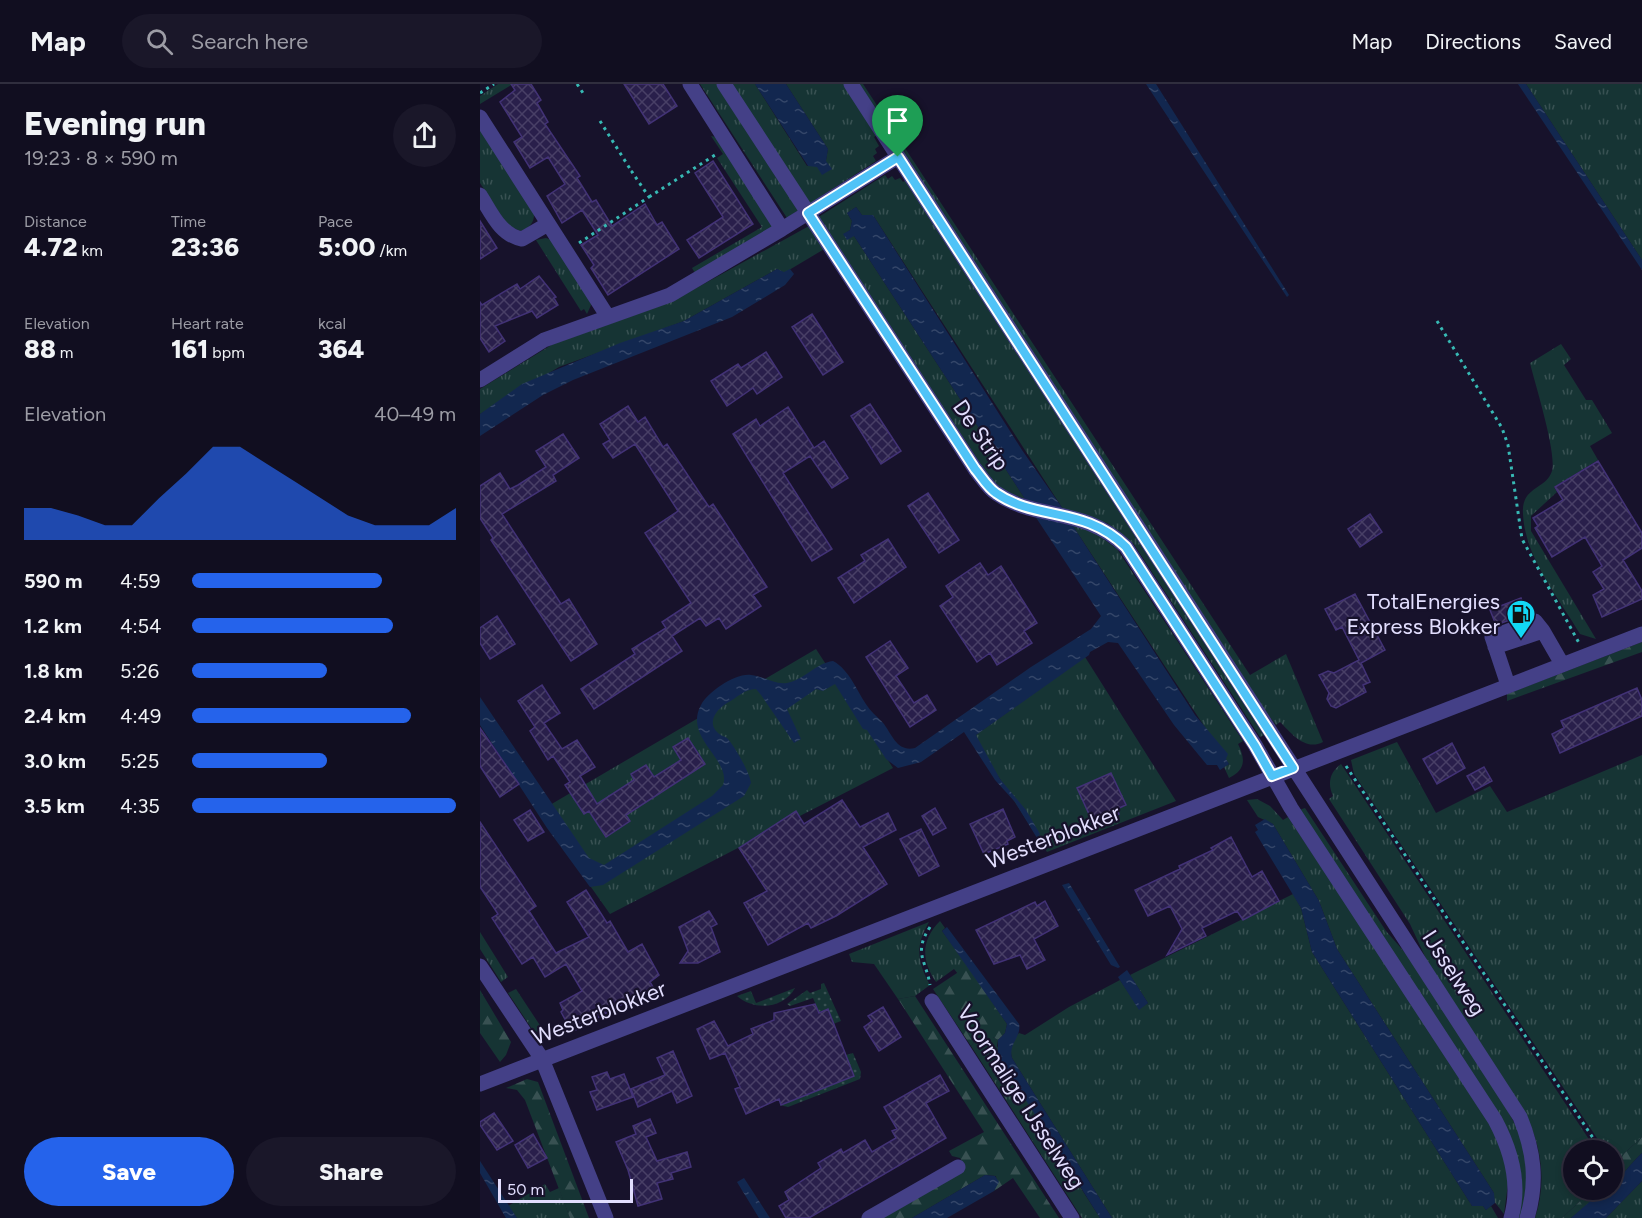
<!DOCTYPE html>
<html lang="en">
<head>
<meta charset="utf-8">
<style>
	body { margin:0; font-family:Figtree,sans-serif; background:#1a1729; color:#f1f3f6; height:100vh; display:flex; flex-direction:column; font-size:22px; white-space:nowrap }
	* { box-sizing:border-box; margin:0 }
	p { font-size:20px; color:#9c9ca5 }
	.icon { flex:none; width:33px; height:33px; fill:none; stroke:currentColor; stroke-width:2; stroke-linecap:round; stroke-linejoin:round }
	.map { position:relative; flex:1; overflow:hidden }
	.drawer { display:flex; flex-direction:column; background:#110e20; width:480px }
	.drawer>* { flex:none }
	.controls { position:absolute; left:1083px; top:1056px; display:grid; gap:12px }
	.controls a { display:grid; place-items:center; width:60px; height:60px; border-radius:50%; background:#110e20; box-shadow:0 3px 9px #0003,0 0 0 2px #302e3e; font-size:30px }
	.scale { position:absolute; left:18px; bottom:15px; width:135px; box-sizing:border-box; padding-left:6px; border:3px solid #e2defe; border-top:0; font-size:16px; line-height:21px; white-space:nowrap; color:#e2defe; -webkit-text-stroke:4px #17122b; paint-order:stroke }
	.pin { position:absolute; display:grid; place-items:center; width:51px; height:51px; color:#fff; margin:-62px -26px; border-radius:50% 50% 50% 0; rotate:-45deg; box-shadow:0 0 6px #0007 }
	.pin .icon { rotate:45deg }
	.round { display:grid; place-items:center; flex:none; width:63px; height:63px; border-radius:32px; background:#1a1729 }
	.summary { display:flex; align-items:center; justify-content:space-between; height:102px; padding:0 24px }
	h1 { font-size:33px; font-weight:800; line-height:45px }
	.metrics { display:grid; grid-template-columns:repeat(3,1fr); gap:9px; height:102px; padding:6px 24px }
	.metrics div { display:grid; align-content:center }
	.metrics b { font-size:26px; font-weight:800 }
	.metrics small { font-size:16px; font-weight:400 }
	.metrics p { font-size:16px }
	.chart { height:168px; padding:12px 24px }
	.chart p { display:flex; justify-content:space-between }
	.chart svg { width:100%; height:108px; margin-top:6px; fill:#2563eb; opacity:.7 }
	.primary-button { display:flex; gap:12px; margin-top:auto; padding:12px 24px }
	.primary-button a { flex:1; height:69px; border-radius:36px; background:#2563eb; color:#fff; font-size:24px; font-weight:800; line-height:69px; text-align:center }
	.primary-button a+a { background:#1a1729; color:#f1f3f6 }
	ul { padding:0 24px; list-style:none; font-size:20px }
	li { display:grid; grid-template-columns:96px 72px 1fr; align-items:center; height:45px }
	li i { height:15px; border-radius:8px; background:#2563eb }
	header { display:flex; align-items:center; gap:36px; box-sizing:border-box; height:84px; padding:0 30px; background:#110e20; border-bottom:2px solid #302e3e }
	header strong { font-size:28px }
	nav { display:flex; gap:33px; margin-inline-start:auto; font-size:21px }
	.search { width:420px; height:54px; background:#1a1729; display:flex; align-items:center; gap:15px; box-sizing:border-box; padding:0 21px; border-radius:33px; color:#9c9ca5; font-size:22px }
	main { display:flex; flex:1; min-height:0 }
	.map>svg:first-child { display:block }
</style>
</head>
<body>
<header>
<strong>Map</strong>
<div class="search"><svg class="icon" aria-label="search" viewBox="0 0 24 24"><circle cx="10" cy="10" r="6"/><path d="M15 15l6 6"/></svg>Search here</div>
<nav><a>Map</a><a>Directions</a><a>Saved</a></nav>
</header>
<main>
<section class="drawer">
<div class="summary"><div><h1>Evening run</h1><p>19:23 · 8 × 590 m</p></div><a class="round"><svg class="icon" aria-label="share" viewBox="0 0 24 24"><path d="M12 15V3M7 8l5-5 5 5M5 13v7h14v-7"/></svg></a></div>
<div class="metrics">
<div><p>Distance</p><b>4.72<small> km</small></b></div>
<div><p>Time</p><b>23:36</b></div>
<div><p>Pace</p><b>5:00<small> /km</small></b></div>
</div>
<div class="metrics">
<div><p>Elevation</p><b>88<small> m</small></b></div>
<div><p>Heart rate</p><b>161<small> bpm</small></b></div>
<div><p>kcal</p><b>364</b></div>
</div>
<div class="chart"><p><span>Elevation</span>40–49 m</p>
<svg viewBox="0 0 160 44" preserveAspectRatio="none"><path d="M0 44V31L10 31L20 34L30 38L40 38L50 27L60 17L70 6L80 6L90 13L100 20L110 27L120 34L130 38L140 38L150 38L160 31V44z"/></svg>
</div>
<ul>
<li><b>590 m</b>4:59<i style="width:72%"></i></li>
<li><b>1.2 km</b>4:54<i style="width:76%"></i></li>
<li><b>1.8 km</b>5:26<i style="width:51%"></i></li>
<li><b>2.4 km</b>4:49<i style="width:83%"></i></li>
<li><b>3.0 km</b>5:25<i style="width:51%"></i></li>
<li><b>3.5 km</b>4:35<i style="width:100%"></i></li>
</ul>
<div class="primary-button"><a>Save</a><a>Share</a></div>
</section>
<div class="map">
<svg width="1162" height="1134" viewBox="0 0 1162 1134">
	<defs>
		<pattern id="grass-tufts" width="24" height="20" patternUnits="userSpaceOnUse" patternTransform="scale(1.5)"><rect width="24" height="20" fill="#163434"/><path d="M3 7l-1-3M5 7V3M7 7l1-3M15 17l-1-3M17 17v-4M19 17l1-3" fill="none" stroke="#385152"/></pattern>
		<pattern id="forest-firs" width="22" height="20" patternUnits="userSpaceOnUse" patternTransform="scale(1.5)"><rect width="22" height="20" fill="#163434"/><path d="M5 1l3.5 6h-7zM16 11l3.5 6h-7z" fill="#385152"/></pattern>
		<pattern id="garden-dots" width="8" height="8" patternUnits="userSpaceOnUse" patternTransform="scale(1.5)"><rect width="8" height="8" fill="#163434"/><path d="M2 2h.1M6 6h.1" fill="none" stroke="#385152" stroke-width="1.8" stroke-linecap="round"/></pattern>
		<pattern id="water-ripples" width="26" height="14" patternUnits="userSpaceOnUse" patternTransform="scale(1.5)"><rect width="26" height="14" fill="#12274f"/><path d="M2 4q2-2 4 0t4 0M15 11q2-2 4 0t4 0" fill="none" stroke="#344669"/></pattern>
		<pattern id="building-cross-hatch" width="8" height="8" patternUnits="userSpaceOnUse" patternTransform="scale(1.5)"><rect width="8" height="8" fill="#291f4b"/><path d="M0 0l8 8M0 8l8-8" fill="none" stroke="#483f66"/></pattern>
	</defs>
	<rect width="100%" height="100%" fill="#17122b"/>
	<path fill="url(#grass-tufts)" d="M18 0H33L0 20V12Z
		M220 0H239L320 125 307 134Z
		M250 0H275L327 82 346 76 348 65 306 0H365L398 50 394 53 399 62 395 65 397 69 393 72 396 77 329 120Z
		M376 0H383L770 591 806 570 843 658C825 667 812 650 800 638L796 641 779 619Z
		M1046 0H1162V176Z
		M0 42 54 126C55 138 51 143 41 147L28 142 0 99Z
		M231 52 236 53 294 144 215 189 212 184 282 143 237 74 243 70Z
		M405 91 408 95 412 92 415 96 420 94 423 98 427 95 787 650 780 653 653 459 627 439 583 425 393 131H382L376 123 367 129 372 137 370 146 364 150 374 152 545 415 524 407 510 394 337 134Z
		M329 142 346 164 304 189 297 185 204 237 79 283 0 330V305L73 260 191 218Z
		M66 154 72 156 110 215 111 221 107 230 104 225 101 227 56 156Z
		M1081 260 1091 275 1084 281 1106 316H1112L1132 349 1110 362 1118 376 1074 403 1077 408 1051 432V447L1116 555 1100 550C1079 514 1045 474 1043 430 1041 402 1066 406 1072 387 1077 369 1055 300 1050 279Z
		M593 442 610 445 637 465 763 657 758 660C766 676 765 686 749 694L744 683 749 680Z
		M336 565 413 684 130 830 58 728Z
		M605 573 696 717 567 768 493 653Z
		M917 658 956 729 1010 702 1027 728 1162 671V1053L1134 1079 1137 1083 1133 1086 1132 1066H1125L874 690 871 676Z
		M861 680 1116 1066H1094V1106H1112L1082 1134H1055C1065 1104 1063 1074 1052 1045L949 881 930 840 849 715 853 712C847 699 850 688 861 680Z
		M777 715 790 722 803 736 808 733 1015 1045 1029 1092 1024 1130 1013 1116 1014 1109 857 865 839 817 793 740 778 733 767 716Z
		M825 724 906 847 942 888 1006 987 1042 1053 1049 1099 1042 1134H1037L1042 1095 1033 1059 819 726Z
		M813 810 821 824 832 868 992 1122H1003L1006 1126 1011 1122 1018 1134H632L532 974C529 964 533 956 539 949L545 951 589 923 640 896 659 925 668 919 650 891Z
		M460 837 465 844 462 847 489 884 478 890 474 885 456 898C441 876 441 856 460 837Z
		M449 838C435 862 437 877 450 901L435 912 418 915 394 880 372 878 369 870Z
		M0 848 28 893 21 898 0 865Z
		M36 905 69 955 52 945 28 909Z
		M498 953H513L518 956 517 962 572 1059 620 1134H602L491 962Z
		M1162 1097V1134H1126Z
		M65 1100 70 1108 79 1104 90 1134H37L28 1122Z"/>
	<path fill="url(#forest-firs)" d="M1162 558V568L1027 617V610Z
		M486 883 489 884 527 940 525 949 518 956 513 953H498L491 962 453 905Z
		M0 906 31 958 26 971 20 978 0 949Z
		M435 912 579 1134H560L533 1094 514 1107 517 1099 516 1092 505 1091 432 1134H402L485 1085 480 1074 472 1072 469 1067 504 1048 418 915Z
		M47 995 58 998 109 1134H90L45 1016 37 1006 26 1004Z
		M1162 1053V1069C1151 1079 1144 1090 1133 1100V1086L1137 1083 1134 1079Z
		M1112 1106H1125L1091 1134H1082Z"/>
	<path fill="url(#garden-dots)" d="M344 899 361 937 353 940 348 925 339 928 333 914 310 922 307 920 327 906 330 909 341 905V900Z
		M315 904C304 925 274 927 257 912L271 907 276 919Z
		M373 969 381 988 380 995 308 1023 300 1021 374 992 366 971Z"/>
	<path fill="url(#water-ripples)" d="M275 0H306L348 65 346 77 352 85 342 91 337 83 328 82Z
		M666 0H676L809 211 807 213Z
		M1038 0H1046L1162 176V186Z
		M376 123 382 131H393L542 366 583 425 545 415 374 152 367 156 363 150 370 146 372 137 367 129Z
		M297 185 304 188 310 185 314 190 305 201 252 233 93 296 63 311 0 352V330L42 300 140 259 204 237Z
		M555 432 593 442 715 631 748 670 746 675 749 680 740 686 737 681H727L694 641 638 559 628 558 610 568 609 571 496 651 520 695 546 726 560 750 557 754 535 718 515 696 484 648 441 678 418 684 406 675 387 646 383 645 355 600 343 607 336 605 307 625 321 655 314 659 281 611 276 605C264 605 257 614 247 619 237 625 226 638 238 649 241 652 244 652 247 654 254 661 270 689 271 699L264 712 123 801 110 803 67 744 0 641V613L109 774 124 781 232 712 243 701C252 676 203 654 221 621 228 608 255 589 271 591 283 592 295 601 307 599 324 596 336 579 353 577 370 586 377 608 388 623 392 629 399 634 404 640 413 653 418 668 435 664L551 583 611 545 621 532Z
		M785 735 793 740 839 817 857 865 1014 1109 1015 1119 1006 1126 1003 1122H992L832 868 821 824 775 748 778 746 775 741Z
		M589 799 640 883 638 884 631 881 582 801Z
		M467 843 539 940C542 952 528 960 532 974L632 1134H620L518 972V956L525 949 527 940 462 847Z
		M647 886 668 919 659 926 638 893Z
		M1162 1069V1097L1126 1134H1091L1121 1108 1132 1106 1133 1100C1144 1090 1151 1079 1162 1069Z
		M0 1077 37 1134H26L23 1129 0 1089Z
		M505 1091 515 1092 519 1098 514 1107 467 1134H432Z
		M264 1094 290 1134H279L257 1098Z"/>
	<path fill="url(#building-cross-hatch)" stroke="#423276" stroke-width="1.5" d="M31 0H51L61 16 57 19 68 38 65 40 100 92 97 94 112 118 116 116 132 142 165 120 177 141 182 138 199 165 128 211 111 184 114 181 101 161 118 151 102 126 82 139 67 112 85 100 68 73 50 84 34 58 42 53 20 18 35 6Z
		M144 0H183L197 22 169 40Z
		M233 77 273 140 219 174 207 156 243 133 215 89Z
		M0 137 17 164 0 175Z
		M59 192 76 213 74 214 78 221 57 234 52 227 15 242 25 257 9 268 0 254V218L2 221 37 200 40 205Z
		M332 230 363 278 343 291 312 243Z
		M286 268 302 293 277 310 273 304 247 322 231 297 258 280 261 284Z
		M390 320 421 367 401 380 371 332Z
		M148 322 158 338 165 333 183 363 187 360 229 423 233 420 287 503 273 511 281 522 246 545 239 534 226 542 220 534 192 552 202 567 114 625 101 605 155 570 152 565 186 544 182 538 211 519 165 449 198 427 155 360 133 374 123 360 130 356 120 340Z
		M308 323 334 364 344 357 368 394 352 404 330 372 303 389 352 465 332 477 253 350 276 335 280 342Z
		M83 350 99 374 73 391 76 397 22 430 81 520 89 515 117 560 91 577 11 456 13 454 0 434V402L20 389 30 405 38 401 66 383 56 367Z
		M1118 377 1162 449V464L1143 476 1162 507V515L1122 533 1113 511 1124 505 1113 488 1122 482 1105 453 1072 473 1055 444 1058 442 1053 434 1083 416 1075 403Z
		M448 409 479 456 459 469 428 422Z
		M890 430 902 448 880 463 868 445Z
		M408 455 426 483 374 519 358 494 385 477 381 471Z
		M500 479 508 491 521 482 557 539 544 547 552 559 517 581 510 569 497 578 460 522 473 513 466 502Z
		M875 510 905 566 881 579 890 598 883 601 886 608 856 624 851 622 847 615 849 609 839 591 848 587 854 589 879 576 862 543 856 546 845 525Z
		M1041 514 1046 530 1016 541 1010 526Z
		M17 532 35 560 10 575 0 559V544Z
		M410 557 428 584 416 592 434 619 447 611 456 626 430 643 386 573Z
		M62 601 80 629 64 639 82 665 97 656 115 683 100 692 117 720 154 696 151 690 166 681 174 693 201 676 193 663 208 654 225 680 146 731 150 737 126 753 109 727 104 730 85 701 90 698 73 672 68 676 50 647 55 643 38 617Z
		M1157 604 1162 616V632L1080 669 1072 650 1084 644 1081 637Z
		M0 644 39 700 20 713 0 682Z
		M972 659 985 684 957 700 943 675Z
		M1004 683 1012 697 995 706 987 692Z
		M631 689 646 721 637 725 639 730 614 741 597 704Z
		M362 716 380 743 408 729 416 746 383 763 407 800 356 832 331 844 328 839 288 861 264 819 287 807 259 764 316 727 324 740Z
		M455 724 466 744 453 751 442 732Z
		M523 725 535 753 527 757 528 760 504 770 490 740Z
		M50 726 64 748 48 757 34 736Z
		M0 738 56 822 49 827 76 869 109 853 87 818 106 806 127 839 130 837 148 868 162 860 179 891 170 898 173 903 92 948 81 928 83 926 80 919 102 907 86 880 65 893 53 873 42 880 12 834 18 830 0 803Z
		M441 745 459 782 439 792 420 755Z
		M751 753 772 793 782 787 799 817 763 836 757 827 722 844 726 852 687 871 702 845 690 822 668 832 655 806 700 785 699 782 733 766 731 764Z
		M565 817 578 842 554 855 565 876 547 885 540 871 514 880 496 846 555 818 557 822Z
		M229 827 237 840 231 843 240 868 218 879H200L208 867 199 843Z
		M335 920 339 929 348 925 374 992 301 1021 299 1015 266 1030 255 1005 260 1003 245 969 230 975 217 945 234 937 248 962 273 950 271 945 294 936V929Z
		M403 923 421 953 399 967 384 943 392 937 388 932Z
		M193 967 212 1012 197 1019 192 1007 158 1023 151 1005 185 991 177 974Z
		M127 988 130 995 144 990 153 1013 117 1026 110 1008 117 1006 112 993Z
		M460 991 469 1007 446 1019 466 1054 329 1134H306L299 1122 309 1116 305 1108 341 1084 338 1079 361 1065 363 1069 385 1056 392 1068 416 1054 412 1047 417 1045 404 1023Z
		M14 1029 33 1057 17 1066 0 1041V1038Z
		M170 1035 176 1049 166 1053 177 1077 207 1068 211 1083 191 1089 193 1095 177 1099 182 1115 158 1122 148 1086 136 1058 156 1050 153 1042Z
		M53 1050 67 1074 48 1084 35 1061Z"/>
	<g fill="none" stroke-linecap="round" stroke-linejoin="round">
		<path stroke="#37b9b4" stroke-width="3" stroke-dasharray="3 4.5" stroke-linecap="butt" d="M97 0 103 9
			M0 9 14 0
			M120 37 152 88
			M169 113 235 71
			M99 159 169 113 152 88 156 85
			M957 237 1022 344 1028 361 1042 455 1099 559
			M866 682 1121 1066
			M450 843C433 869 446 876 450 901"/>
		<path stroke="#444087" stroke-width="15" d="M210 0 302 145
			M244 0 495 385C501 392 508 404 516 409 556 437 604 422 646 463L775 661 811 724 1015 1036C1031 1066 1041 1100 1031 1134
			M371 0 1040 1033C1054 1067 1058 1098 1047 1134
			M0 33 128 233
			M0 111C11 128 20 151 42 155L68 140
			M0 296 64 256 190 211 302 145 418 73
			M1015 563 1063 547 1082 580
			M1028 601 1012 553 1055 537 1063 547
			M0 882 62 975 126 1134
			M452 917 592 1134
			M0 1000 1162 550
			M389 1134 478 1083"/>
	</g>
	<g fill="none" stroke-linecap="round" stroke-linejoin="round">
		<g stroke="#fff" stroke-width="12">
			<path id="route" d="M418 73 813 684 792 692 775 662 646 463C605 422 556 437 516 409 508 404 501 392 495 385L328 129Z"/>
		</g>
		<use href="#route" stroke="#4fc3f7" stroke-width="8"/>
	</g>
	<defs>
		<g id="fuel-pin" transform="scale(1.5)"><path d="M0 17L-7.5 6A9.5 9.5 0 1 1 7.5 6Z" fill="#12d8f5" stroke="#17122b"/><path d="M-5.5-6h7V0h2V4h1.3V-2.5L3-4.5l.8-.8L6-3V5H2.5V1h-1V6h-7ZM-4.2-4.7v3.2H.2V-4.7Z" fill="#111"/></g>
	</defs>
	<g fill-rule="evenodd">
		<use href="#fuel-pin" x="1041" y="530"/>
	</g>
	<g text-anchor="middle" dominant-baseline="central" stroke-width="4.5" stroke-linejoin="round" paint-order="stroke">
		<g font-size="22" fill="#e2defe" stroke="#17122b">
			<text transform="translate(501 351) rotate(55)">De Strip</text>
			<text transform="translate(573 753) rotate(-21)">Westerblokker</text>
			<text transform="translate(974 889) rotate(57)">IJsselweg</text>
			<text transform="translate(119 929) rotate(-21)">Westerblokker</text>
			<text transform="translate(541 1013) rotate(57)">Voormalige IJsselweg</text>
		</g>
		<g font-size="22" fill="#e2defe" stroke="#17122b" text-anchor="end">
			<text x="1020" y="517">TotalEnergies<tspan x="1020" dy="25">Express Blokker</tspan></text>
		</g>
	</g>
</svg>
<div class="controls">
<a><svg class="icon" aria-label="locate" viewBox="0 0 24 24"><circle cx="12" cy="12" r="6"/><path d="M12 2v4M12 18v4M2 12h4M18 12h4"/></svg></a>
</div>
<div class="scale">50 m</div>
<div class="pin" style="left:418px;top:73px;background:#1e9e55"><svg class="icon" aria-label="arrive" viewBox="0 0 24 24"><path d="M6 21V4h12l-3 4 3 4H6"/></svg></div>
</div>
</main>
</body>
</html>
